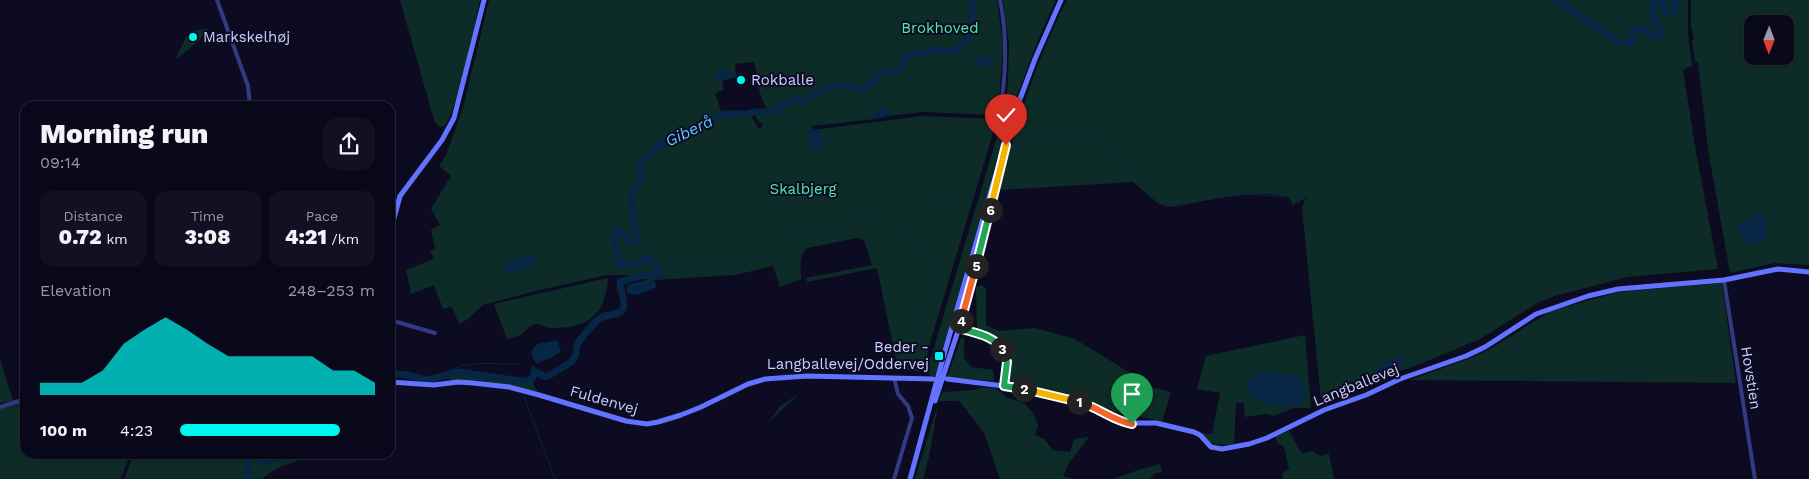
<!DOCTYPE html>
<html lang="en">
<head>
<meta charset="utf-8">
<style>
	body { margin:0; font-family:"Work Sans",sans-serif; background:#121123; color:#f1f3f6; height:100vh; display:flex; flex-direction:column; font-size:19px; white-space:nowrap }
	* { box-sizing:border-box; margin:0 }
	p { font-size:16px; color:#999aa2 }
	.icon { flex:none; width:28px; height:28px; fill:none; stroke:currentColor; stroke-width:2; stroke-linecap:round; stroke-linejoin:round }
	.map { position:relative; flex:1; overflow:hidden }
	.details { position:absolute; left:20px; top:101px; width:375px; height:358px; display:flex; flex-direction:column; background:#09081a; border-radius:15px; box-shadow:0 1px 4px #0004,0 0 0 1px #292939 }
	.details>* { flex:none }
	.needle { width:32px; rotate:181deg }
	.fabs { position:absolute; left:1744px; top:15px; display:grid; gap:10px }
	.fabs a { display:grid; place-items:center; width:50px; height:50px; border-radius:10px; background:#09081a; box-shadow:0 1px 4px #0004,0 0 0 1px #292939; font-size:25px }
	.pin { position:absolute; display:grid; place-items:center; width:42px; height:42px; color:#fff; margin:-51px -21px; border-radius:50% 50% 50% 0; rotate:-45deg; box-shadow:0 0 5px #0007 }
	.pin .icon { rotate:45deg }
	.km { position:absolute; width:25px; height:25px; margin:-12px; border-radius:50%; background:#222; color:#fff; font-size:14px; line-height:25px; text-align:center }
	.round { display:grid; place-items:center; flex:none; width:52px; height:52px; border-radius:15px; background:#121123 }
	.overview { display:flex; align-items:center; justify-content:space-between; height:85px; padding:0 20px }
	h1 { font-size:28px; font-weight:800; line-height:38px }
	.metrics { display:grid; grid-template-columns:repeat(3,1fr); gap:8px; height:85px; padding:5px 20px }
	.metrics div { display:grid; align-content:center; border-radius:12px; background:#121123; text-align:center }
	.metrics b { font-size:21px; font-weight:800 }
	.metrics small { font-size:14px; font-weight:400 }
	.metrics p { font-size:14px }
	.chart { height:140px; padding:10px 20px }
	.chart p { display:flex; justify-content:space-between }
	.chart svg { width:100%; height:90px; margin-top:5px; fill:#00f7f0; opacity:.7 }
	ul { padding:0 20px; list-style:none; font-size:16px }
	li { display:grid; grid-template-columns:80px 60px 1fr; align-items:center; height:38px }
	li i { height:12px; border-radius:6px; background:#00f7f0 }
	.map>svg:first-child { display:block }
</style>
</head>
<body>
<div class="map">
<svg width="1809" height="479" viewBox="0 0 1809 479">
	<rect width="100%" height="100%" fill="#0c0b22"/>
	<path fill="#0e2c27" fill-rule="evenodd" d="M400 0H480C475 22 457 117 443 127L438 126 434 120Z
		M489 0H997L1003 45 999 104 995 113 991 115 923 112 889 116 890 113 873 116 875 119 812 126 813 130 922 116 994 119 996 123 932 336 924 367 921 371 896 369V359L877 268 807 282 806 278 872 265 864 240 857 238 807 248C798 256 801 268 801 279L780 287 773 266 735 275 653 280 632 277 628 275H607L539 290 483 305 468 319 459 324 452 307 443 309 434 285 411 294 406 270 434 259 430 251 435 249 431 230 440 225 431 209 451 176 439 166 446 155 463 108ZM754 62 760 93 767 111 754 112 757 120 763 124 760 130 747 111 722 113 715 94 724 89 722 81 736 77 735 64Z
		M1003 0H1056L1041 33 1011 111 935 376 931 377 927 371 1001 123 1004 120 1008 82 1009 44Z
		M1067 0H1688V33L1692 66 1684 69 1683 71 1696 152 1718 269 1628 277 1558 295 1539 302 1480 339 1415 366 1351 388 1321 400 1302 208 1306 198 1293 205 1289 197C1253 188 1207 201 1170 207L1159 204 1133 182 999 190C1017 123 1035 62 1067 0Z
		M1691 0H1809V265L1775 263 1730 273 1708 149 1698 62H1695L1692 41 1694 37 1691 28ZM1752 24H1785V56H1752Z
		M209 28 198 42 175 60 186 37 192 31Z
		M608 278C605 315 589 328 552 328 547 328 543 325 537 324 529 324 527 331 522 334 517 337 512 338 507 339L494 304Z
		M1722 283 1736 383 1410 380 1476 356 1492 348 1551 311 1619 292Z
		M981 285 986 288V325L999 331 1035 328 1075 339 1155 388 1171 392 1162 422 1152 419 1114 412 1064 393 1007 382C1011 351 1006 342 977 330L976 287Z
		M1305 335 1311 408H1293L1274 416 1266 414 1245 417 1244 403H1236L1234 444C1218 445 1214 447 1202 435L1203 433 1212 434 1220 393 1197 389 1206 356Z
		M964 337V358L971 367 993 370 994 381 947 377 961 338Z
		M0 359 13 401 0 403Z
		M532 365 535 367 538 376 533 380V384L538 392 512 386 476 380 452 381 441 374 458 370 526 380 531 377Z
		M981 387 997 389 1006 397 1025 404 1032 412 1038 425 1035 435 1044 439 1053 450 1070 452 1074 439 1089 437 1069 463 1063 476 1073 479H1000L984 433 976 422 959 401H938L943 392 974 390Z
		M799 394 769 422 780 406Z
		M25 401V454H131L120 479H0V409Z
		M938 404 929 457 923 479H915Z
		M1289 431 1302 454 1312 451 1320 456 1329 454 1334 479H1283L1282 473 1289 469 1284 447 1278 443 1275 437Z
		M134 454H317C298 462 278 464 262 479H124Z
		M1160 464 1162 472 1155 473 1150 479H1113L1138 470Z"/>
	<path fill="#072645" d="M979 54 986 59 991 55 994 56 993 63 981 67 976 65 974 57 975 55Z
		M722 69 735 73 734 77 720 80 717 79 715 73 717 70Z
		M881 107H888L890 113 889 116 875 119 873 116 876 110Z
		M806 129H819C823 136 827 143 820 150L812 148 810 145 809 134Z
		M1759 214H1764C1765 219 1767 225 1767 230 1765 252 1743 246 1737 229L1741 223Z
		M528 253 534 255 535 261 533 266 507 273 504 270 506 262 519 259Z
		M649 279 655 281 656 287C647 291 635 299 627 292V285Z
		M557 340 561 351C554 358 546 359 537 364L533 359 531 351 537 344Z
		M1397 357 1404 359 1403 364 1395 370 1378 376 1375 375 1376 370 1385 362Z
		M1261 372C1269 373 1289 372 1295 376 1303 380 1307 392 1305 401 1291 412 1266 402 1251 398 1241 387 1249 375 1261 372Z"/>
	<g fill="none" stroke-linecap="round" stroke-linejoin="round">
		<path stroke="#072645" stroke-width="1" d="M775 110 803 125
			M1014 152 1019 150 1020 146C1033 141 1048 138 1061 139L1066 135 1069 136 1070 138 1092 135 1096 142 1105 144C1109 156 1117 171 1131 170L1141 183 1163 204C1172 204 1195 203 1202 200L1242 194 1293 197 1304 200
			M971 189 978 181
			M929 202C942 203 951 198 963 196L967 192
			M638 238 644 240 649 250 661 256V262L656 266
			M645 255 649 250
			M657 275 663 279C671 278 673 272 676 266 685 267 701 266 709 269L712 265 718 264 723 268 741 273 743 271 744 261 746 258 756 257 761 255 785 237 809 236 830 233 849 227 853 223 861 222 862 217 868 212C881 216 906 232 913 243L922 244 932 263 931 271 934 273 936 271 937 273 928 293 929 303 919 312C921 324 917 340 927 349
			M963 361 971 371H984L990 376
			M466 366 475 374
			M446 375C457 358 500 365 519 364
			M522 381V388
			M992 388C999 401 1013 402 1024 408 1027 410 1031 414 1034 416L1032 439 1034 443 1051 455 1052 462 1057 468V479
			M523 394 555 479"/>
		<path stroke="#072645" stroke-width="7" d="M1554 0 1560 2 1618 42 1632 43 1633 40 1632 31 1635 28 1646 30 1654 38 1660 35 1662 32C1660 27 1657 26 1655 22 1653 18 1653 12 1652 7L1658 0
			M1660 0 1663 2 1664 11 1668 14 1673 13 1676 8 1674 0
			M390 373 406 375 428 380 458 372 521 381H527L533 378 534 371 546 377C555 372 564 367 572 361 578 357 575 348 578 343 580 339 595 322 599 319 606 313 618 317 623 309 626 304 620 289 620 282L643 275 659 274C657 263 648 253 638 264L620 265 614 236 618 230C624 233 626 240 631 242L637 240 631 196C633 187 643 184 643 174L639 168 640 163 667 139 724 114H747L754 112H772L785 103 797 100 804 101C813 93 836 83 849 86 853 87 857 89 861 90L872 84 880 73 901 70 907 56 939 50 954 52 968 39 973 3 972 0
			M256 454 263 463 283 455 303 456 309 454
			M248 479V454"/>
		<path stroke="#333a84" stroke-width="4" d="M217 0 248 86 250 106
			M999 118C1006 79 1008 39 1000 0
			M1724 280 1755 479
			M390 320 435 333
			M0 407 25 399
			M894 479 912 418 908 406 898 394 894 378"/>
		<path stroke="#6373ff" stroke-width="5" d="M390 233 400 196 442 140 454 118 484 0
			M956 327C992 338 1013 340 1004 386
			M947 379 1004 386 1086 404 1124 423H1156L1194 432 1200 435 1211 447 1222 449 1249 444 1267 438 1324 410 1366 395 1400 379 1466 356 1485 347 1536 314 1588 296 1618 289 1724 280 1778 269 1809 272
			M390 382 434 385 458 382 473 383 509 387 539 395 626 421 647 424 658 422 681 415 701 407 748 384 765 379 807 376 933 379
			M935 401 959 328 996 188
			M910 479 943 358 992 187 1020 99 1035 59 1061 0"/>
	</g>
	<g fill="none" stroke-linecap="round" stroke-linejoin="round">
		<g stroke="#fff" stroke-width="10">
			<path id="split-1" d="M1079 402C1098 407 1113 421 1132 424"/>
		</g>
		<g stroke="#fff" stroke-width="10">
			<path id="split-2" d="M1024 389 1079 402"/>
		</g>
		<g stroke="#fff" stroke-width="10">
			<path id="split-3" d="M1002 349 1007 362 1004 386 1024 389"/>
		</g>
		<g stroke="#fff" stroke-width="10">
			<path id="split-4" d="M961 321 959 328C974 333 993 335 1002 349"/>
		</g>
		<g stroke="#fff" stroke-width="10">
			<path id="split-5" d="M961 321 976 266"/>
		</g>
		<g stroke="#fff" stroke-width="10">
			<path id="split-6" d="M976 266 990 210"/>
		</g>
		<g stroke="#fff" stroke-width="10">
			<path id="split-7" d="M990 210 1006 145"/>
		</g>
		<use href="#split-1" stroke="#f0652b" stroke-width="6"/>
		<use href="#split-2" stroke="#f5b400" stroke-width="6"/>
		<use href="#split-3" stroke="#22a559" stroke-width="6"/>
		<use href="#split-4" stroke="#22a559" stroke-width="6"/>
		<use href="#split-5" stroke="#f0652b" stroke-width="6"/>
		<use href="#split-6" stroke="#22a559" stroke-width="6"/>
		<use href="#split-7" stroke="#f5b400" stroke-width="6"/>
	</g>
	<g fill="#00f7f0" stroke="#0c0b22" stroke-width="2">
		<circle cx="193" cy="37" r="5"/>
		<circle cx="741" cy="80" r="5"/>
		<rect x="934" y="351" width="10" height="10" rx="2.5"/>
	</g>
	<g text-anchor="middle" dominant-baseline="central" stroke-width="4" stroke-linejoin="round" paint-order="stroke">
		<g font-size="15" fill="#4fe8ae" stroke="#0c0b22">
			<text x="940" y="28">Brokhoved</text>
			<text x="803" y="189">Skalbjerg</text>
		</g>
		<g font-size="15" fill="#cccdff" stroke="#0c0b22" text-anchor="start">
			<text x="203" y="37">Markskelhøj</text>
			<text x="751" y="80">Rokballe</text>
			<text x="929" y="347" text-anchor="end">Beder -<tspan x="929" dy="17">Langballevej/Oddervej</tspan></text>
		</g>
		<g font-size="15" fill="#cccdff" stroke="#0c0b22">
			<text transform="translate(1751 378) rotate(81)">Hovstien</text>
			<text transform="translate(1356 385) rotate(-22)">Langballevej</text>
			<text transform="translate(604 400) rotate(16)">Fuldenvej</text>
		</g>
		<g font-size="16" font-style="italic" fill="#5ac8ff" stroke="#0c0b22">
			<text transform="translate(689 131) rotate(-26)">Giberå</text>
		</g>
	</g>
</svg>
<div class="fabs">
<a><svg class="needle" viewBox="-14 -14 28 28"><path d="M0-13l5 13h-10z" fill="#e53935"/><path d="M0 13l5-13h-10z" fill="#999aa2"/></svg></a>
</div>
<div class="pin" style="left:1132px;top:424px;background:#1e9e55"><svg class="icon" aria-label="arrive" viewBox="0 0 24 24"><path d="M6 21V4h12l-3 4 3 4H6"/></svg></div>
<div class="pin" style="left:1006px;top:145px;background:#d93025"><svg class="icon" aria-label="check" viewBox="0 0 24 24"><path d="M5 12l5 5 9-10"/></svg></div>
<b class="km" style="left:1079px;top:402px">1</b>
<b class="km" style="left:1024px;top:389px">2</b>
<b class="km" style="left:1002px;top:349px">3</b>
<b class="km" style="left:961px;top:321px">4</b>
<b class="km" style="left:976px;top:266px">5</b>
<b class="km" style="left:990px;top:210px">6</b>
<section class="details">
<div class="overview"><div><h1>Morning run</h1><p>09:14</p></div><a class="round"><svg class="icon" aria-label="share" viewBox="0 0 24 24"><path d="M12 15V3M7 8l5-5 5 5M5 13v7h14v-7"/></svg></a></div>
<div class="metrics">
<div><p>Distance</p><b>0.72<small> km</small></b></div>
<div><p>Time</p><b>3:08</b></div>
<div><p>Pace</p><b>4:21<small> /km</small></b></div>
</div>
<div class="chart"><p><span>Elevation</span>248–253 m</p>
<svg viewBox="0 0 160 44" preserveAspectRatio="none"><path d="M0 44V38L10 38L20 38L30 32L40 19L50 12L60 6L70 12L80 19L90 25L100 25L110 25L120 25L130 25L140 32L150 32L160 38V44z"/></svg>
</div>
<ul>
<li><b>100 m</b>4:23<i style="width:82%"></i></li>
</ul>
</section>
</div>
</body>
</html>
